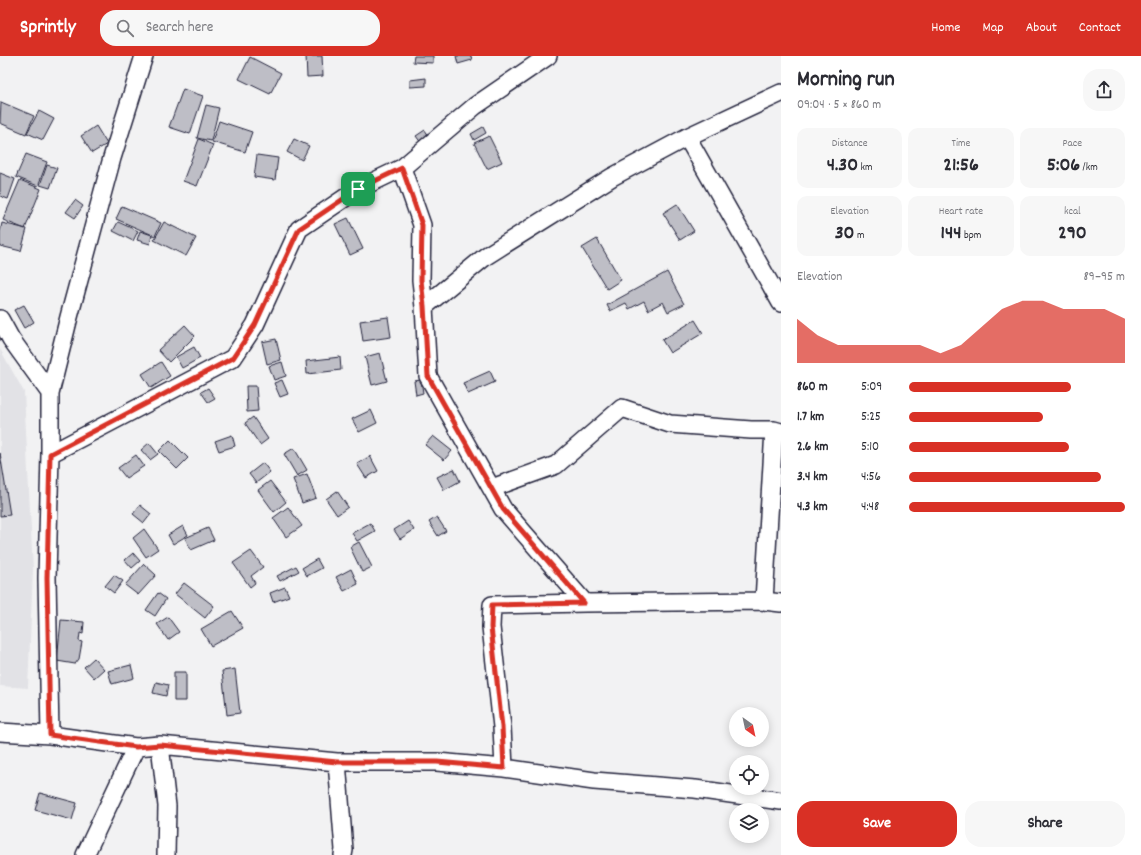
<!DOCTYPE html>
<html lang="en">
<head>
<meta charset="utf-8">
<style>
	body { margin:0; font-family:Dekko,sans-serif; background:#f7f7f7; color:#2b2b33; height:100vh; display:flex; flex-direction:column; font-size:15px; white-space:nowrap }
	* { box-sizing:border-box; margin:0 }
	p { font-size:13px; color:#7c7c81 }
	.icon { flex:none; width:22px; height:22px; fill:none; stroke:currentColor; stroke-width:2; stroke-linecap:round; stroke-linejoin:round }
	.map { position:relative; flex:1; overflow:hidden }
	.drawer { display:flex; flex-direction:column; background:#fff; width:360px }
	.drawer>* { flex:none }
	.needle { width:26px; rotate:147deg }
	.buttons { position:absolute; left:729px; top:651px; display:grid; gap:8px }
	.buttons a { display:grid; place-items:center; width:40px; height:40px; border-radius:50%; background:#fff; box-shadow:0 2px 10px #0003; font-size:20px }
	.pin { position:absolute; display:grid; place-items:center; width:34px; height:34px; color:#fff; margin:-17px; border-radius:8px; box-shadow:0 2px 6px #0006 }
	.round { display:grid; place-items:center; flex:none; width:42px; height:42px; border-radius:16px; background:#f7f7f7 }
	.headline { display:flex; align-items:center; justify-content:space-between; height:68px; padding:0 16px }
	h1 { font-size:22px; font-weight:700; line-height:30px }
	.metrics { display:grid; grid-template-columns:repeat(3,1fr); gap:6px; height:68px; padding:4px 16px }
	.metrics div { display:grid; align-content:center; border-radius:10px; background:#f7f7f7; text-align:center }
	.metrics b { font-size:20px; font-weight:700 }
	.metrics small { font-size:11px; font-weight:400 }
	.metrics p { font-size:11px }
	.chart { height:112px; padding:8px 16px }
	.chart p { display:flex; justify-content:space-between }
	.chart svg { width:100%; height:72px; margin-top:4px; fill:#d93025; opacity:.7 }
	.primary-button { display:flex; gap:8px; margin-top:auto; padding:8px 16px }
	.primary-button a { flex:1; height:46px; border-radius:16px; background:#d93025; color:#fff; font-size:16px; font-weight:700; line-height:46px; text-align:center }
	.primary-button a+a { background:#f7f7f7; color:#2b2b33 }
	ul { padding:0 16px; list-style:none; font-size:13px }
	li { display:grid; grid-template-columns:64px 48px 1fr; align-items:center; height:30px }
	li i { height:10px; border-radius:5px; background:#d93025 }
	header { display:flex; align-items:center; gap:24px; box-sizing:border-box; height:56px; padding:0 20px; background:#d93025; color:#fff }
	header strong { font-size:19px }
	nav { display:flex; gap:22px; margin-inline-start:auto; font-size:14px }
	.search { width:280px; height:36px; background:#f7f7f7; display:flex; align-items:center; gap:10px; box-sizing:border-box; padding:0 14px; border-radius:16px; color:#7c7c81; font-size:15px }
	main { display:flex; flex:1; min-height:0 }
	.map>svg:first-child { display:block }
</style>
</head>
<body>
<header>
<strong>Sprintly</strong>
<div class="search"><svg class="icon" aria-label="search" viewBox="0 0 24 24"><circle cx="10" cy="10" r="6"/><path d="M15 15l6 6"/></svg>Search here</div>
<nav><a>Home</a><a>Map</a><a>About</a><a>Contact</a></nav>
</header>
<main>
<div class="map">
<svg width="781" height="799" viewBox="0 0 781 799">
	<rect width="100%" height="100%" fill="#f2f2f3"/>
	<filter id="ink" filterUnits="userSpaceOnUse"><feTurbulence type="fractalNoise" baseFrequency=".025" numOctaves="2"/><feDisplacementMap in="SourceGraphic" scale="8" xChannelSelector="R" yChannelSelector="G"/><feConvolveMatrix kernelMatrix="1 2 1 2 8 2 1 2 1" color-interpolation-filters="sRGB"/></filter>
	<g filter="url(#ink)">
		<path fill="#e2e2e6" d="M0 293 24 336 33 514 28 632 0 630Z"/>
		<path fill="#bebec6" stroke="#22223b" d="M306 0H322L323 20 307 21Z
			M414 0H433V7L413 6Z
			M456 0H471L472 4 458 8Z
			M250 1 281 17 270 38 239 23Z
			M426 22V30L410 31V24Z
			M183 33 203 40 190 78 169 71Z
			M1 46 34 60 26 78 0 67Z
			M206 49 219 52 211 85 197 82Z
			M39 55 54 63 43 84 27 77Z
			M219 65 252 76 245 96 212 86Z
			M96 70 107 88 92 97 81 80Z
			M483 71 486 77 474 84 471 78Z
			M425 74 432 85 424 91 416 80Z
			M489 80 502 106 487 113 474 87Z
			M199 83 213 89 197 130 183 125Z
			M294 83 309 90 302 104 287 96Z
			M26 98 47 106 38 130 16 121Z
			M257 99 278 102 275 124 254 121Z
			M47 109 57 112 50 132 40 129Z
			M0 117 15 123 8 143 0 140Z
			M20 124 41 133 25 173 3 164Z
			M75 144 83 150 75 162 66 156Z
			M677 148 694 175 680 184 663 157Z
			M122 150 161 167 155 180 116 163Z
			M348 162 363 193 350 199 335 168Z
			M118 166 138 175 133 185 113 175Z
			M164 166 196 182 186 200 154 184Z
			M2 167 27 173 21 195 0 190V176Z
			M140 175 152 179 150 188 137 184Z
			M597 183 621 224 607 233 582 192Z
			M667 216 684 248 668 256 663 246 648 254 644 245 629 253 626 247 610 255 607 249Z
			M24 249 34 266 24 272 14 254Z
			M388 261 391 281 363 285 360 265Z
			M695 264 703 277 670 297 662 284Z
			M185 269 195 280 169 306 158 294Z
			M276 283 281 304 267 308 262 286Z
			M194 291 200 302 182 312 176 301Z
			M380 297 387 325 372 329 365 301Z
			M340 301 341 314 307 318 306 305Z
			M161 306 170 320 151 332 142 318Z
			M282 306 286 320 274 324 269 310Z
			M490 315 495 326 468 338 463 327Z
			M282 324 288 338 280 341 274 327Z
			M421 324 423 337 416 339 414 325Z
			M246 330H256L258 355 247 356Z
			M208 332 215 342 208 346 201 336Z
			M371 354 377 367 359 376 352 363Z
			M253 361 268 383 260 389 245 367Z
			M232 379 235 390 219 395 215 385Z
			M433 380 452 395 444 404 425 389Z
			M170 384 188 402 177 413 159 395Z
			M149 387 158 398 150 404 141 394Z
			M294 392 307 414 297 420 284 398Z
			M0 397 10 459 0 460Z
			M136 399 144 410 126 422 118 412Z
			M370 400 378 415 366 422 357 408Z
			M263 407 270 416 256 427 249 418Z
			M454 413 460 425 444 434 437 421Z
			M307 418 316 442 302 447 293 423Z
			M270 425 286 446 274 456 258 434Z
			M337 435 348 451 337 459 326 443Z
			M140 449 151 458 144 467 133 458Z
			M288 451 302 470 286 481 273 462Z
			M437 461 446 475 438 480 429 466Z
			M408 465 414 474 400 483 394 474Z
			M370 467 375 475 357 485 352 477Z
			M183 470 188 479 173 488 168 479Z
			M208 472 214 484 191 494 185 482Z
			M144 473 158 493 146 501 133 482Z
			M359 486 372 511 362 516 350 491Z
			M251 495 263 511 251 520 255 527 250 531 233 507Z
			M133 497 140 505 132 512 125 504Z
			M317 503 322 512 307 520 302 512Z
			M144 508 156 519 138 539 125 529Z
			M296 510 299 515 280 525 277 520Z
			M351 513 358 528 344 535 336 521Z
			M114 519 123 525 114 537 105 530Z
			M184 527 214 550 205 562 175 538Z
			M285 531 289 540 273 546 270 537Z
			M158 537 166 543 155 560 146 554Z
			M232 555 243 572 211 590 201 573Z
			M168 561 179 576 168 584 157 568Z
			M61 564 84 566 83 578 80 577 79 585 82 586 79 603 75 608 57 605Z
			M94 602 104 613 94 622 84 611Z
			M131 609 134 622 112 628 108 615Z
			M235 613 240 657 227 659 222 615Z
			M174 616H186V645H174Z
			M156 626 168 629 166 640 153 637Z
			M40 737 77 747 72 764 35 754Z"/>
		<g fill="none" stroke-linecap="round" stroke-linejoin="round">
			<g stroke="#22223b" stroke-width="20">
				<path id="minor" d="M687 81 781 247
					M402 112 422 169 421 224 424 251 428 320 503 453 585 547 764 545 781 547
					M424 251 486 200 612 121 687 81 781 37
					M0 263 11 283 50 337
					M50 398 233 302 255 269 299 173 358 133 402 112 475 50 548 0
					M492 432 556 409 622 352 670 368 751 374H774L781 376
					M764 545 774 374
					M0 676 50 679 136 691 160 689 337 706H437L504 712 594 725 695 733 781 745
					M50 679 47 522 50 398V337L69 261 112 102 144 0
					M160 689 167 750 166 799
					M337 706 344 794 343 799
					M504 712 502 671 491 571 492 549 585 547
					M85 799 136 691"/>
			</g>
			<use href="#minor" stroke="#fff" stroke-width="17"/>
		</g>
	</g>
	<g fill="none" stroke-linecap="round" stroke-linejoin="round" filter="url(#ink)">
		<g stroke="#fff" stroke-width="8">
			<path id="route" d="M402 112 422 169 421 224 424 250 428 320 503 453 584 547 492 549 491 571 502 671 504 712 437 706H337L160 689 136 691 50 679 47 522 50 398 233 302 255 269 299 173 358 133Z"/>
		</g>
		<use href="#route" stroke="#d93025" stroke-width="5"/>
	</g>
</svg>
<div class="buttons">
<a><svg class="needle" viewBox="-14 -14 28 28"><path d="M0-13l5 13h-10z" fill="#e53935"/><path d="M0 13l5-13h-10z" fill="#7c7c81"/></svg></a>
<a><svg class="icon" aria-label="locate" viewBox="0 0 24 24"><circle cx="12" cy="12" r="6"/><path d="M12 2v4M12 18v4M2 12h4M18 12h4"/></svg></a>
<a><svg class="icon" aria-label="layers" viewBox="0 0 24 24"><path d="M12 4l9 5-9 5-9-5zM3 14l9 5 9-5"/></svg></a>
</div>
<div class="pin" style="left:358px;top:133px;background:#1e9e55"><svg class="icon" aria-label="arrive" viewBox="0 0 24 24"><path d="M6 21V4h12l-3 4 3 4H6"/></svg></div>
</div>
<section class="drawer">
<div class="headline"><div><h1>Morning run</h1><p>09:04 · 5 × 860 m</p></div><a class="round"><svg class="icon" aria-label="share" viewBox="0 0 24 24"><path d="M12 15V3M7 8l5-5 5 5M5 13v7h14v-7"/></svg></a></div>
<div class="metrics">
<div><p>Distance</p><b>4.30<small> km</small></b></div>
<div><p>Time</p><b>21:56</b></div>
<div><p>Pace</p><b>5:06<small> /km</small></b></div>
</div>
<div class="metrics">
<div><p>Elevation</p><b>30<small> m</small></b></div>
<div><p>Heart rate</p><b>144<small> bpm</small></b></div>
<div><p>kcal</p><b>290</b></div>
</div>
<div class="chart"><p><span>Elevation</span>89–95 m</p>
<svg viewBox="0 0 160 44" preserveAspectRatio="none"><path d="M0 44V17L10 27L20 33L30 33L40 33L50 33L60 33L70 38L80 33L90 22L100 11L110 6L120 6L130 11L140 11L150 11L160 17V44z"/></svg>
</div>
<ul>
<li><b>860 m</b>5:09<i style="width:75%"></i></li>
<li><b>1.7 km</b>5:25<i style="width:62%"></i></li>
<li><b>2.6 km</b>5:10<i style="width:74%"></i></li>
<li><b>3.4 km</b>4:56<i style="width:89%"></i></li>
<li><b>4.3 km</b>4:48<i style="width:100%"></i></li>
</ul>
<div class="primary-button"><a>Save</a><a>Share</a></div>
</section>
</main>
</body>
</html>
